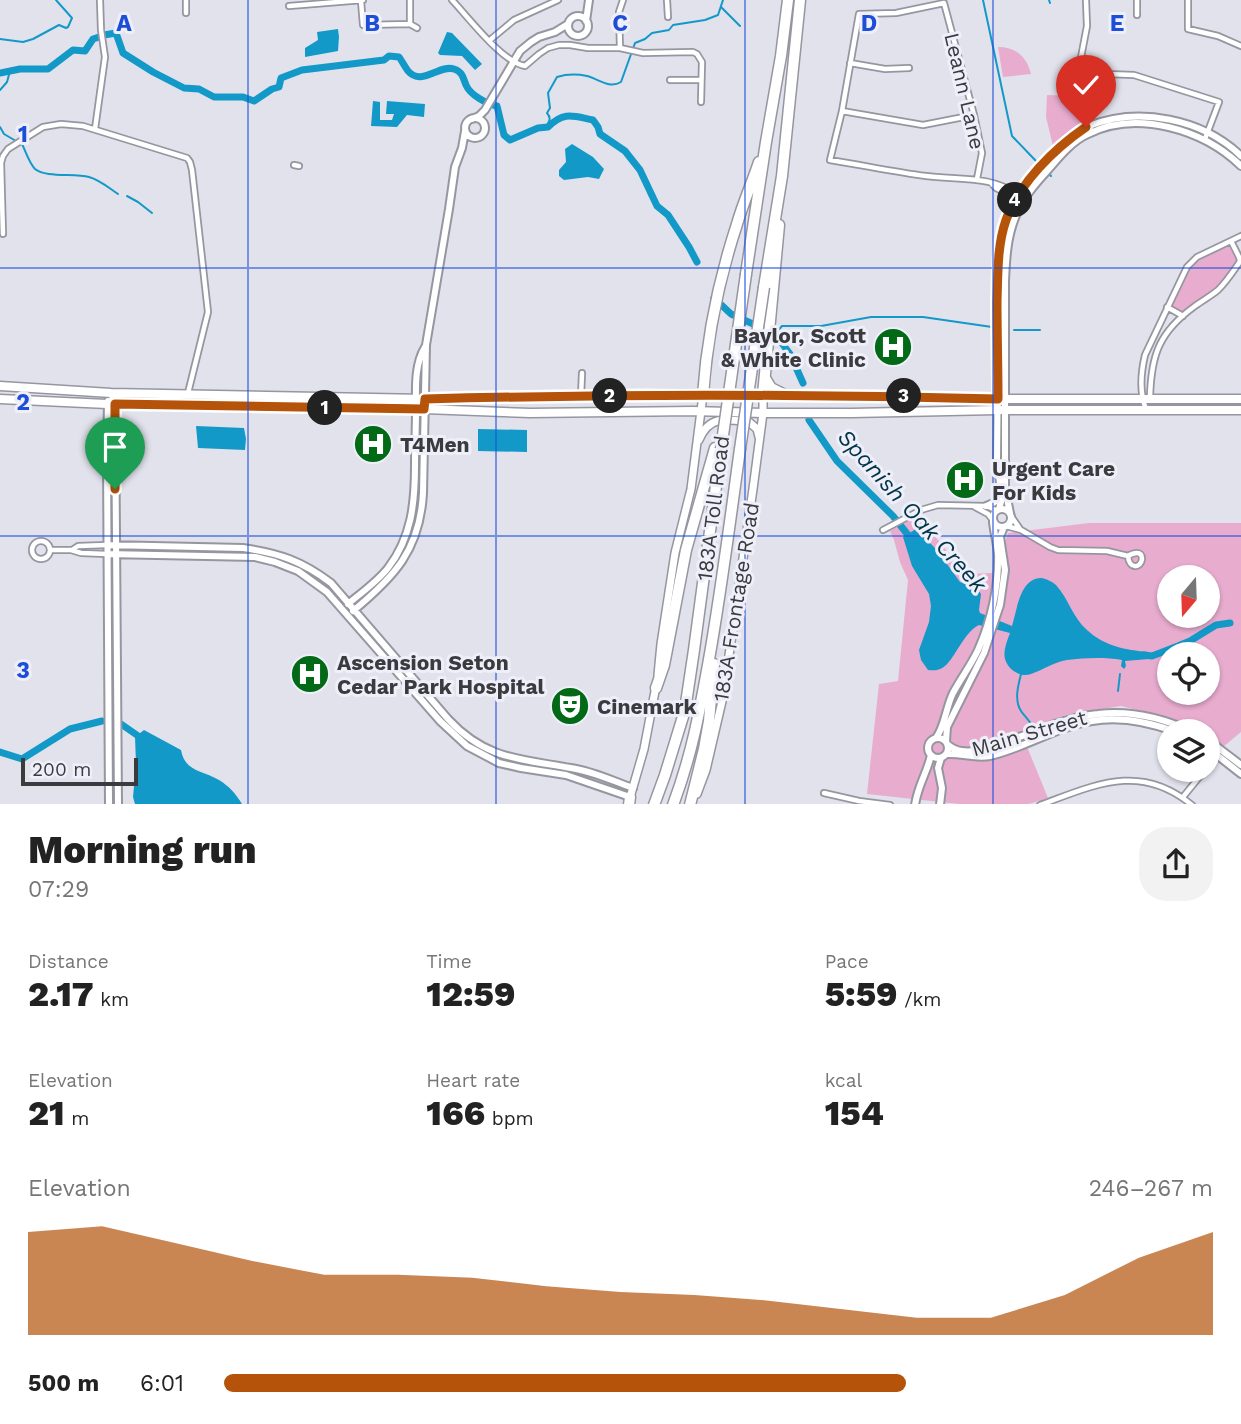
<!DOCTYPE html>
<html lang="en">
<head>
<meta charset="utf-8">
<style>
	body { margin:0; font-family:"Work Sans",sans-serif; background:#f2f2f2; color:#222; height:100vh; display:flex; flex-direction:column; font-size:26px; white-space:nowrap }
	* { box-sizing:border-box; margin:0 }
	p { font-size:23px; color:#767676 }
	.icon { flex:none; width:38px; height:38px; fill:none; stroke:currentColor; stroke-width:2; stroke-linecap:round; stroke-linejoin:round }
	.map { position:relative; height:804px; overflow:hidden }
	.sheet { display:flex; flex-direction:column; background:#fff; flex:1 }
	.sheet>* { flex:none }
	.needle { width:46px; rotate:199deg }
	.tools { position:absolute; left:1157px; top:565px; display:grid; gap:14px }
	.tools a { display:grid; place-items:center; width:63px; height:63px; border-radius:50%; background:#fff; box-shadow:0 2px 5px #0004; font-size:35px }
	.scale { position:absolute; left:21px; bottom:18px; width:117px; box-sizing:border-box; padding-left:7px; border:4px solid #3b3b3f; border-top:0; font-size:19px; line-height:24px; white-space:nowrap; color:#3b3b3f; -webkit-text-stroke:5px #efeffa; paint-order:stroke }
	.pin { position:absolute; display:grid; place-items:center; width:60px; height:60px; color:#fff; margin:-72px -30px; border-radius:50% 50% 50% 0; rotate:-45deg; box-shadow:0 0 7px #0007 }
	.pin .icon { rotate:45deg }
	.km { position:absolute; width:35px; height:35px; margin:-18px; border-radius:50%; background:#222; color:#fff; font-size:19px; line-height:35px; text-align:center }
	.round { display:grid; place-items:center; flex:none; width:74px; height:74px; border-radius:28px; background:#f2f2f2 }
	.overview { display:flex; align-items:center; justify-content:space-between; height:119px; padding:0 28px }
	h1 { font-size:38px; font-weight:800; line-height:52px }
	.figures { display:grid; grid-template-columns:repeat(3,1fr); gap:10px; height:119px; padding:7px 28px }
	.figures div { display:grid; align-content:center }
	.figures b { font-size:35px; font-weight:800 }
	.figures small { font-size:19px; font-weight:400 }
	.figures p { font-size:19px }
	.chart { height:196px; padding:14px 28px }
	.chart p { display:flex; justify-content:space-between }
	.chart svg { width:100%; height:126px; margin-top:7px; fill:#b45309; opacity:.7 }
	ul { padding:0 28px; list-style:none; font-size:23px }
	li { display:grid; grid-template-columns:112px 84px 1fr; align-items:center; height:52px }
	li i { height:18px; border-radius:9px; background:#b45309 }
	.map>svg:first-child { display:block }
</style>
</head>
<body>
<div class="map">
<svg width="1241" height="805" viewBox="0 0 1241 805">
	<rect width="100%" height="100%" fill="#e2e2ed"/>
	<path fill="#e8accf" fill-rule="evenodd" d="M998 47C1016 47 1027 57 1031 74L1003 77Z
		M1047 95 1076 96 1077 111 1082 125 1054 150 1046 117Z
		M1229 246 1237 261 1220 286 1182 312 1173 308 1172 304 1190 267 1201 258Z
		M918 516 966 574 993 573 1008 533 1089 523H1241V732L1223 747 1208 737V732L1199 731 1183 722 1121 706 1066 715 1021 732 1048 798 1029 804H959L867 794 879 684 898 681 908 580 900 562 894 540 890 531ZM1169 578H1208V616H1169ZM1169 654H1208V693H1169Z"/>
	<path fill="#1299c8" d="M338 29 339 37 338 51 305 57V48L318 40 317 32Z
		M447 32 452 33 482 64 475 70 462 56 440 55 438 53Z
		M373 101 380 102V120H392L394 114H386L387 101 425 104 424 117 407 115 397 127 371 126Z
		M572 144 593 157 604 169 599 179 588 177 564 180 559 176V170L566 162 565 149Z
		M196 426 244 428 246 439 245 450 198 448Z
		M478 429 527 430V452L478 451Z
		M916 529 936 549 960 582 976 587 981 594 979 610 980 613 1012 626C1017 610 1020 577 1042 578 1046 579 1053 582 1056 585 1068 598 1073 618 1087 630 1104 646 1126 650 1148 652L1152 656 1149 659 1125 661 1126 666 1124 669 1121 666 1122 660C1104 657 1084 658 1067 660 1054 662 1043 670 1031 674 1021 678 1008 670 1005 659 1003 651 1007 641 1010 633L979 625C962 633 953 665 940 669 936 671 932 670 928 670L921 660 919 650 929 622 931 606 929 594 912 566 903 537Z
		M144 730 181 750C185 772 202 770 219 780 229 786 236 794 242 804H135L133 797 136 764 135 737Z"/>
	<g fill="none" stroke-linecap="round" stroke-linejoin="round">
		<path stroke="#1299c8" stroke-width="2" d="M983 0 1012 136 1036 161
			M1049 0 1050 3
			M721 7 740 26
			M0 39 23 42 33 39 59 25 66 28 68 27 72 18 56 0
			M0 90 7 82 10 71
			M0 127 4 134 16 141
			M546 127C549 121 552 119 547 113L550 108 548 93 557 77C567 74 577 74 587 76 599 79 609 89 621 82L635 43 645 39 652 33 669 30 673 25 705 20 718 15 723 0
			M22 144C26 152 29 163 35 169 46 178 74 173 89 177 100 180 109 188 118 194
			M1050 175 1051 176
			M127 196 138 202 152 213
			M1014 330H1040
			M775 334 782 326H821L871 317H923L992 327
			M1021 674C1018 686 1014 700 1021 711 1025 717 1029 719 1032 726
			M1118 691 1120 674"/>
		<path stroke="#1299c8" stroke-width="7" d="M104 35 116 33 123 53 153 72 184 88 199 89 214 97H243L254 101 272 89 279 87 281 78 302 70 384 60 389 56 399 57C402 61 405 67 408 71 422 87 439 64 454 69 463 72 463 78 466 85 470 95 487 104 497 106L504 135 510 140 538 128 548 127C564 111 573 116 593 120L598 127 600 134 625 151 640 170 657 206 668 215 689 247 697 262
			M0 73 20 69H48L73 50 85 51 93 39 99 37
			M714 298 731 314 775 334 790 354 803 383
			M809 420 837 461 893 516 912 540
			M1144 655 1152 656 1178 646 1190 641 1216 625 1230 623
			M121 724 144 740
			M0 752 22 759 70 729 102 721"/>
		<g stroke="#9696a0" stroke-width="8">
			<path id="minor" d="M452 0C469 18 502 62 525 66L539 54 548 48 559 45H570L588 48H620L643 53 693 52 697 54 702 62 701 102
				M667 0 668 17
				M1086 0 1087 26 1078 73 1080 110 1086 127
				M1137 0V15
				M1188 0V29L1218 36 1241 46
				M361 1 363 25 410 24V0
				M289 6 363 0
				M186 13V0
				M410 24 417 28
				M490 40 514 20 558 0
				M620 48 619 12 623 0
				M850 63 885 69 909 68
				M1078 73 1134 75 1219 102 1205 139
				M670 80H701
				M842 111 923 125 974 115
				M95 129 105 57 101 30 100 0
				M294 165 299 166
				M977 179 982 153 974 115 944 3 896 13 859 14 842 111 830 160C862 165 894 172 926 176 959 180 992 175 1020 196
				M991 183 996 188 1019 200
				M3 234 1 163 3 156 8 149 43 127 61 124 83 126 187 158 190 162 192 170 208 312 188 393
				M1231 241 1239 257 1240 261
				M1167 307 1183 316
				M581 396 582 373
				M1150 398C1151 355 1159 332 1195 306 1203 300 1211 296 1218 290 1227 281 1234 270 1241 260
				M1146 409C1139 392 1141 372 1145 355L1187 267 1197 257 1241 236
				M975 507 988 514 992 519
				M1011 516 1020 529
				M1006 526 1021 530 1050 547 1058 550 1107 551 1128 556C1133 553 1142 550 1142 559 1141 568 1129 570 1128 556
				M883 530 921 510 938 505 986 506 996 510
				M32 550a9 9 0 1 1 18 0a9 9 0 1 1-18 0Z
				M50 550H71L81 553 107 554
				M72 550 78 546 107 545
				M1208 766 1218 753
				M824 793 859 801 890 805
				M1183 797 1205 770
				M1040 805C1095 785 1140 762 1192 805"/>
		</g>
		<g stroke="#9696a0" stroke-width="10">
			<path id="tertiary" d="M568 26a10 10 0 1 1 20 0a10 10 0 1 1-20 0Z
				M586 21 589 0
				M465 128a10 10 0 1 1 20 0a10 10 0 1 1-20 0Z
				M472 119 479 116 485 110 520 51 531 42 539 37 555 32 568 24
				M111 393 115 404 118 805
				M108 401 107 459 109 805
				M986 506C995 503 999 500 999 490
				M993 518a9 9 0 1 1 18 0a9 9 0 1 1-18 0Z
				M999 509 1002 498 997 460 999 259C1003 214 1021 188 1052 156 1063 145 1075 132 1089 126 1139 106 1203 119 1241 156
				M1010 513 1005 489V281C1006 259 1007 238 1015 218 1022 199 1035 184 1048 170 1059 157 1072 141 1088 134 1137 109 1204 130 1241 166
				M107 545 243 548C279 553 302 561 331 583L448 719C486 760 521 759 571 768 592 771 613 781 633 788
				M107 554 255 557 275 562 298 571 327 592 440 721 467 746 499 763 521 768 566 775 630 797
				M348 604C361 593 377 582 388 568 412 537 415 502 415 465 415 447 416 428 416 410 416 390 414 365 425 347
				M353 611C394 577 420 550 423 493L426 345 449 209 455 167 462 148 465 131
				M928 748a10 10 0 1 1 20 0a10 10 0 1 1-20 0Z
				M936 738C945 726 946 707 953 693 961 678 971 665 978 650 991 621 999 586 998 554 997 543 994 532 993 522
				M1208 740 1241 765
				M946 741 947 727 984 653 1000 605 1005 570 1000 537 1004 527
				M948 745C952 748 956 751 962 751 976 753 991 747 1005 742 1035 732 1066 717 1098 714 1131 710 1163 718 1193 732
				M1208 748 1241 774
				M947 754C962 753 975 759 990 756 1025 748 1056 727 1092 721 1120 716 1149 722 1176 732
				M915 805C918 785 927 773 931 755
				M940 805 942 788 938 768 941 758"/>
		</g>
		<g stroke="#9696a0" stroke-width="10">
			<path id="secondary" d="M699 440C709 415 726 419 749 422L757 429 759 437
				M658 675 661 644 675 553 691 489 703 395
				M697 794 706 770 723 697 753 489 763 413V395
				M629 801 644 749 656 686"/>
		</g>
		<g stroke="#9696a0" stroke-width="11">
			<path id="primary" d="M0 386 111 393 425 399 677 394H783L1011 399H1241
				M0 399 107 404 424 409 530 413 693 411 763 413H852L997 410H1241"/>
		</g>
		<g stroke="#9696a0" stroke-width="13">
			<path id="motorway" d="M746 274 766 142 781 56 788 0
				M764 287 782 176 800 0
				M765 378 771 388 783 394
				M703 395C707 337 719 279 737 224 743 203 752 183 759 162
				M763 395 779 225
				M656 688 664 665 686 550 715 448
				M629 805 630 797
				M654 805 665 775 685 710 694 650 721 449
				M673 805C691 757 699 715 708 665 721 593 730 521 740 449
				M690 805 704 749 709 721 714 664"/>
		</g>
		<use href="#minor" stroke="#fff" stroke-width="4.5"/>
		<use href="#tertiary" stroke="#fff" stroke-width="6"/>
		<use href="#secondary" stroke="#fff" stroke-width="7"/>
		<use href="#primary" stroke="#fff" stroke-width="8"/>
		<use href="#motorway" stroke="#fff" stroke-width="10"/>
		<g stroke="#9696a0" stroke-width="13" stroke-linecap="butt">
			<path id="motorway-bridge" d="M721 449 746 274
				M740 449 764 287"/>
		</g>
		<use href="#motorway-bridge" stroke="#fff" stroke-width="10"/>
	</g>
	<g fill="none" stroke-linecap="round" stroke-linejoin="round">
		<g stroke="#fff" stroke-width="14">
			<path id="route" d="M115 489V404L424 409 425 399C616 394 807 394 998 399 998 366 997 333 997 301 998 274 997 246 1006 220 1020 182 1054 149 1086 127"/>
		</g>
		<use href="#route" stroke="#b45309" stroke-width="9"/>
	</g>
	<path fill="none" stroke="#1d4ed8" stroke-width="2" stroke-opacity="0.55" d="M248 0V805M496 0V805M745 0V805M993 0V805M0 268H1241M0 536H1241"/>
	<defs>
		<g id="hospital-disc" transform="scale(2.0125)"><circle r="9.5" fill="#026916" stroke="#efeffa"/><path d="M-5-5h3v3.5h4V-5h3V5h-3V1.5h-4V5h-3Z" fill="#fff"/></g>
		<g id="theatre-disc" transform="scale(2.0125)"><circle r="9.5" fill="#026916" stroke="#efeffa"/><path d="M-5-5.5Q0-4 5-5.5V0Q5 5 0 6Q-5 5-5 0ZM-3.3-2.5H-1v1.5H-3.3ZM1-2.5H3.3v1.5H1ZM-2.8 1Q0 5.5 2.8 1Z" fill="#fff"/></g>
	</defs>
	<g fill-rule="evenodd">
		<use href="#hospital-disc" x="893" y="347"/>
		<use href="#hospital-disc" x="373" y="444"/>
		<use href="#hospital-disc" x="965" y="480"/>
		<use href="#hospital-disc" x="310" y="674"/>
		<use href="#theatre-disc" x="570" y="706"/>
	</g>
	<g text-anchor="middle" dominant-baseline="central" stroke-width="6" stroke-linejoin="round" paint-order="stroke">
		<g font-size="21" fill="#3b3b3f" stroke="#efeffa">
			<text transform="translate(965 91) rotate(77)">Leann Lane</text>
			<text transform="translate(713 508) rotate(-83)">183A Toll Road</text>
			<text transform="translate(736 602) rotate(-81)">183A Frontage Road</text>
			<text transform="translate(1029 733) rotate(-16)">Main Street</text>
		</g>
		<g font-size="21" font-weight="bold" fill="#3b3b3f" stroke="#efeffa" text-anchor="start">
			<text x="866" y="335" text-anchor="end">Baylor, Scott<tspan x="866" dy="24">&amp; White Clinic</tspan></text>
			<text x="400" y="444">T4Men</text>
			<text x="992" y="468">Urgent Care<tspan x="992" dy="24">For Kids</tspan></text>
			<text x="337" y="662">Ascension Seton<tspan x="337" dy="24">Cedar Park Hospital</tspan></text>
			<text x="597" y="706">Cinemark</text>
		</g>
		<g font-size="23" font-style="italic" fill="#003548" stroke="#efeffa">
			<text transform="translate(912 511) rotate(48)">Spanish Oak Creek</text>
		</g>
	</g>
	<g font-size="23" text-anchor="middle" font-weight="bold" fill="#1d4ed8" stroke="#efeffa" stroke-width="6" stroke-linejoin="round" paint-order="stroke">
		<text x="124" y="31">A</text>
		<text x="372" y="31">B</text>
		<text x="620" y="31">C</text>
		<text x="869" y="31">D</text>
		<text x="1117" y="31">E</text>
		<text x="23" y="142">1</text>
		<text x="23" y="410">2</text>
		<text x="23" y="678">3</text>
	</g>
</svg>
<div class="tools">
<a><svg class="needle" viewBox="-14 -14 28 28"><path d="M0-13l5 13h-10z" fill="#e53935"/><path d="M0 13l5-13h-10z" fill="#767676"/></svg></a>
<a><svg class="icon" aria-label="locate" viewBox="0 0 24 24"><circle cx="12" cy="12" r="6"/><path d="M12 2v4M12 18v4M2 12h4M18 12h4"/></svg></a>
<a><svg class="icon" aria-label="layers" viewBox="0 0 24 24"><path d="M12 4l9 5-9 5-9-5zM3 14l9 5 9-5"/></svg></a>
</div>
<div class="scale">200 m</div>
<div class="pin" style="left:115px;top:489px;background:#1e9e55"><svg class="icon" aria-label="arrive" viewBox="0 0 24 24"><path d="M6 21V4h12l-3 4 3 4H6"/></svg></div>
<div class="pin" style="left:1086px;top:127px;background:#d93025"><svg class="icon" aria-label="check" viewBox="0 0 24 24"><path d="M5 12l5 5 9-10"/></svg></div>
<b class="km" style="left:325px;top:408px">1</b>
<b class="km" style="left:610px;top:396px">2</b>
<b class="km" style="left:904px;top:396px">3</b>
<b class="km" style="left:1015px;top:200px">4</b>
</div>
<section class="sheet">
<div class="overview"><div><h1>Morning run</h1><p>07:29</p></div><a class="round"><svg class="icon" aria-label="share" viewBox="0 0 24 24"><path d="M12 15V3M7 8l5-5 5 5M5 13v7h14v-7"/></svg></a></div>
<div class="figures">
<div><p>Distance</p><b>2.17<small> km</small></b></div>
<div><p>Time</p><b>12:59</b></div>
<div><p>Pace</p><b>5:59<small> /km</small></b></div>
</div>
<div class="figures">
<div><p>Elevation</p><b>21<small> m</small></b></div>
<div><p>Heart rate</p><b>166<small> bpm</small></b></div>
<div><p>kcal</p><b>154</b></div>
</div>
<div class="chart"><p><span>Elevation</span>246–267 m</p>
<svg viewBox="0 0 160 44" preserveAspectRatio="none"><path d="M0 44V8L10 6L20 12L30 18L40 23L50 23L60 24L70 27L80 29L90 30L100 32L110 35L120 38L130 38L140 30L150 17L160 8V44z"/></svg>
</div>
<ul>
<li><b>500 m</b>6:01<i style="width:69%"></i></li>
</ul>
</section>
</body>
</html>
